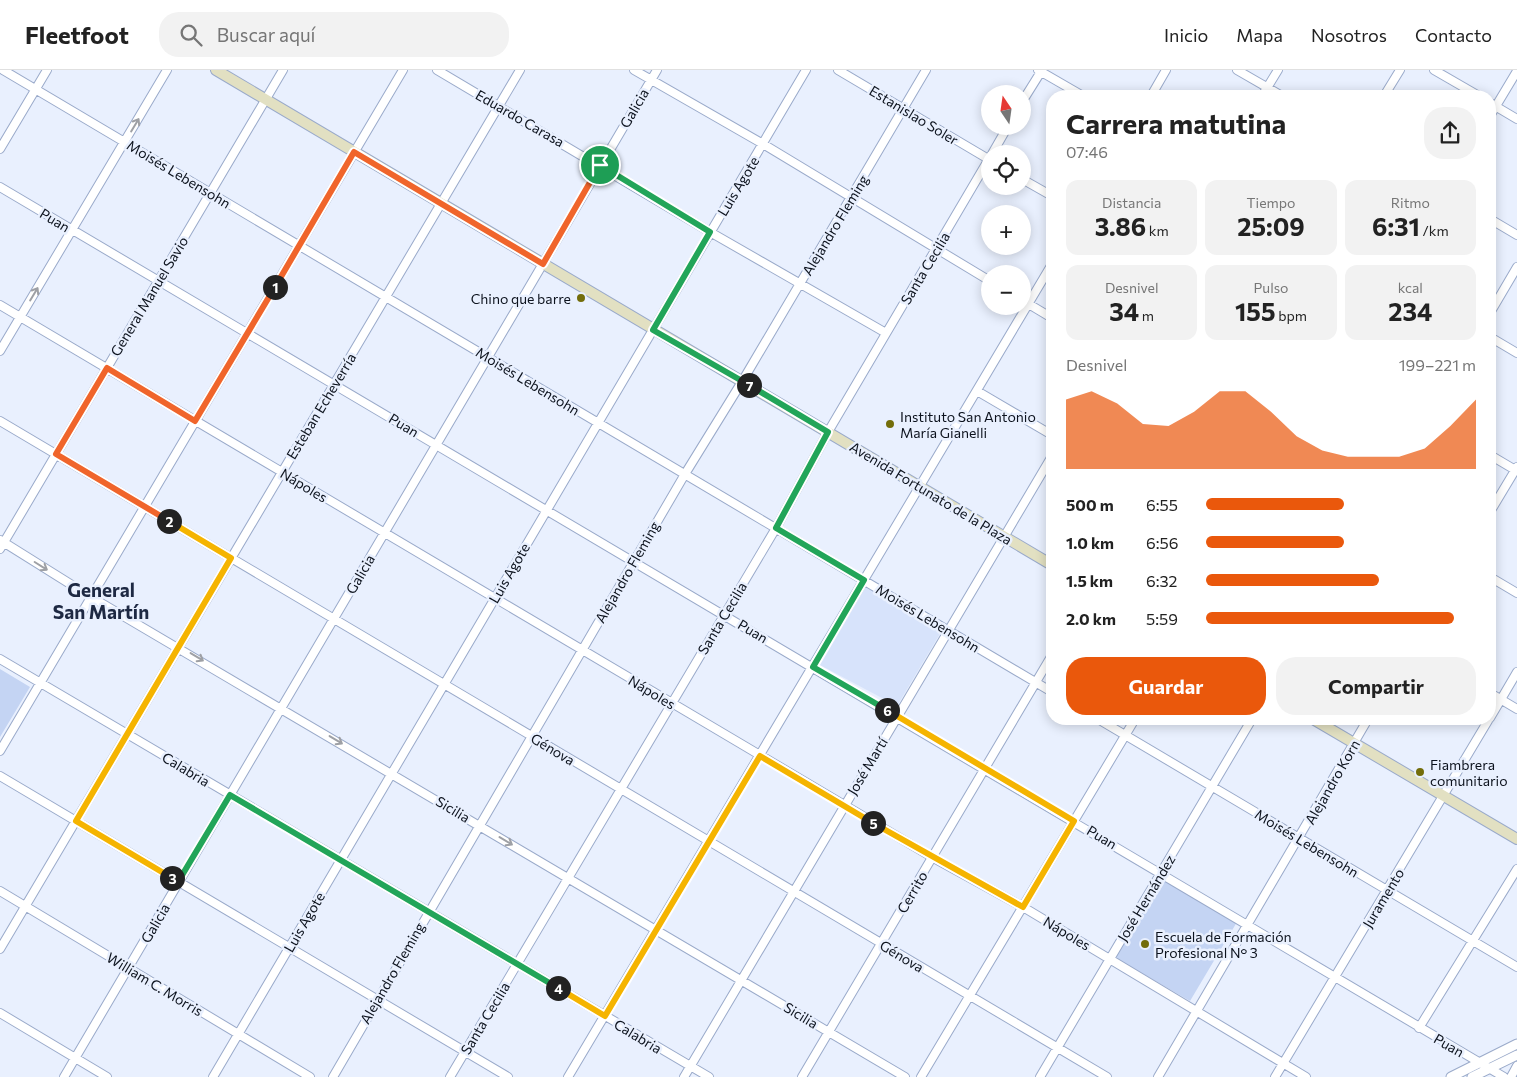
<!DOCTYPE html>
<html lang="es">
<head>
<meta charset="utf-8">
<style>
	body { margin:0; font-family:Commissioner,sans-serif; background:#f2f2f2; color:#222; height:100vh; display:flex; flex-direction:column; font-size:19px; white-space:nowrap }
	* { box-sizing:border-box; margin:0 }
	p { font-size:16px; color:#767676 }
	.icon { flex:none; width:28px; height:28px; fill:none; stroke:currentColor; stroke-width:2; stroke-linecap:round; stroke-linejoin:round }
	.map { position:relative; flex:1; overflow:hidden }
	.details { position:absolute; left:1046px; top:20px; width:450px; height:635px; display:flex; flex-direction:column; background:#fff; border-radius:20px; box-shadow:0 2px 12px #0003 }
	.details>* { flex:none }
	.needle { width:32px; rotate:347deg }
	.fabs { position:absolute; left:981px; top:15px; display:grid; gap:10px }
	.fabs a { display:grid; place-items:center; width:50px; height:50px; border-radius:50%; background:#fff; box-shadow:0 2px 12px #0003; font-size:25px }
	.pin { position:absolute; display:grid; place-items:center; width:42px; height:42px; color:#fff; margin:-21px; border:2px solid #fff; border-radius:50%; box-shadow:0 1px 5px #0007 }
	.km { position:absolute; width:25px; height:25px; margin:-12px; border-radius:50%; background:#222; color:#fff; font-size:14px; line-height:25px; text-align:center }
	.round { display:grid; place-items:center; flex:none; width:52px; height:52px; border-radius:20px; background:#f2f2f2 }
	.head { display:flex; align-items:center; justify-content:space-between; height:85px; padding:0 20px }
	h1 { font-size:28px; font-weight:700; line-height:38px }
	.stats { display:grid; grid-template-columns:repeat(3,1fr); gap:8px; height:85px; padding:5px 20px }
	.stats div { display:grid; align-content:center; border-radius:12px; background:#f2f2f2; text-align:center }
	.stats b { font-size:25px; font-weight:700 }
	.stats small { font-size:14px; font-weight:400 }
	.stats p { font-size:14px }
	.chart { height:140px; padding:10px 20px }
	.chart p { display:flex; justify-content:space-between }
	.chart svg { width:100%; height:90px; margin-top:5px; fill:#ea580c; opacity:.7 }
	.button { display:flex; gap:10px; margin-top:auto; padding:10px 20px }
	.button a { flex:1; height:58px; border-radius:20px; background:#ea580c; color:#fff; font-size:20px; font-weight:700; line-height:58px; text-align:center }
	.button a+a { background:#f2f2f2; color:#222 }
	ul { padding:0 20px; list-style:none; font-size:16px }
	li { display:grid; grid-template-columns:80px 60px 1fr; align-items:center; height:38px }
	li i { height:12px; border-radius:6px; background:#ea580c }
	header { display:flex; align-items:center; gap:30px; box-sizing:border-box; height:70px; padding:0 25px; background:#fff; border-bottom:1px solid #e0e0e0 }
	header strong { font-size:24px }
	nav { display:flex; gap:28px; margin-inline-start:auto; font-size:18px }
	.search { width:350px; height:45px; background:#f2f2f2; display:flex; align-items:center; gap:12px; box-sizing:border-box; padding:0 18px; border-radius:20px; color:#767676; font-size:19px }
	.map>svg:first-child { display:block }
</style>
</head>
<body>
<header>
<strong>Fleetfoot</strong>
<div class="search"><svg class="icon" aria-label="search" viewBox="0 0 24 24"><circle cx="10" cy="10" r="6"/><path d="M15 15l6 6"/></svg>Buscar aquí</div>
<nav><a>Inicio</a><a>Mapa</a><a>Nosotros</a><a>Contacto</a></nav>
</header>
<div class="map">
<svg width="1517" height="1007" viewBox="0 0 1517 1007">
	<rect width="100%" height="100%" fill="#e9f0fe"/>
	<path fill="#d7e3fb" d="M867 513 944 557 897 636 818 594Z"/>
	<path fill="#c4d4f3" d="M0 599 30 617 0 667Z
		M1158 807 1237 852 1190 931 1112 886Z"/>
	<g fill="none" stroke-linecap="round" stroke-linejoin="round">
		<g stroke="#9aaaca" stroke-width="10">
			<path id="minor" d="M3 0 1052 622
				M437 0 710 162 886 263
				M634 0 763 74 990 211
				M838 0 990 90
				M1038 0 1083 26
				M1237 0 1282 26
				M1434 0 1479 26
				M1151 26 1166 0
				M1262 26 1278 0
				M1384 26 1400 0
				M1022 32 1042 0
				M1490 33 1517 49
				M1490 46 1517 1
				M0 79 47 0
				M992 84 1008 56
				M1022 109 1052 126
				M0 117 1504 1007
				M1490 149 1517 165
				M1022 230 1052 248
				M0 235 932 787 1023 837 1306 1007
				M1490 243 1517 197
				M1490 267 1517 283
				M0 281 167 0
				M977 321 1052 365
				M0 351 1107 1007
				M1490 385 1517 401
				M1490 442 1517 397
				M0 470 91 527 905 1007
				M0 479 283 0
				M1490 507 1517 523
				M0 589 709 1007
				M1490 623 1517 639
				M1490 648 1517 602
				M1098 649 1517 897
				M0 681 403 0
				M0 706 508 1007
				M0 821 310 1007
				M0 879 520 0
				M0 943 107 1007
				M1419 958 1517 799
				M64 1007 657 0
				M213 1007 806 0
				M333 1007 685 404 743 310 926 0
				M450 1007 776 458 828 362 990 87
				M568 1007 1052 194
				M684 1007 1052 386
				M802 1007 1052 585
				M921 1007 1135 649
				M1040 1007 1252 649
				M1158 1007 1368 649
				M1275 1007 1489 649
				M1511 1007 1517 996"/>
		</g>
		<g stroke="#9aaaca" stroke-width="11">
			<path id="tertiary" d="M1451 1007 1517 974
				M1472 1007 1517 985"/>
		</g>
		<g stroke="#9aaaca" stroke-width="12">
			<path id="secondary" d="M216 0 1052 495
				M1313 649 1517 769"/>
		</g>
		<use href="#minor" stroke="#fff" stroke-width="8"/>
		<use href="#tertiary" stroke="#fff" stroke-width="9"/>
		<use href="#secondary" stroke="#e2e0c2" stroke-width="10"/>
	</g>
	<defs><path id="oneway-shaft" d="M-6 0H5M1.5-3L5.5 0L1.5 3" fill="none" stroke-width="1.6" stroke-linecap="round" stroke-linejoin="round" transform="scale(1.25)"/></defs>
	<g stroke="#9ea0a5">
		<use href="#oneway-shaft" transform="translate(135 55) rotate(-59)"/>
		<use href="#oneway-shaft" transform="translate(34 224) rotate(-59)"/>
		<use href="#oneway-shaft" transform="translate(41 496) rotate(32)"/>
		<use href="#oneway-shaft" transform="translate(197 587) rotate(31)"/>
		<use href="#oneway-shaft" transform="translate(336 670) rotate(31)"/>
		<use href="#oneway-shaft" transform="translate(506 771) rotate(31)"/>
	</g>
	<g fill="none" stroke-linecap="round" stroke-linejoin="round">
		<g stroke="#fff" stroke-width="10">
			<path id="split-1" d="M275 217 354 82 543 194 600 95"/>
		</g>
		<g stroke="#fff" stroke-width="10">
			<path id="split-2" d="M169 451 56 384 107 298 195 351 275 217"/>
		</g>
		<g stroke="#fff" stroke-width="10">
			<path id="split-3" d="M169 451 231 488 76 751 172 808"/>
		</g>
		<g stroke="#fff" stroke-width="10">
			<path id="split-4" d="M172 808 178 812 230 725 558 918"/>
		</g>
		<g stroke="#fff" stroke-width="10">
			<path id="split-5" d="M558 918 605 946 760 686 873 753"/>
		</g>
		<g stroke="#fff" stroke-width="10">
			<path id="split-6" d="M873 753 1023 837 1074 751 887 640"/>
		</g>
		<g stroke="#fff" stroke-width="10">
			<path id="split-7" d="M749 315 828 362 776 458 864 510 813 597 887 640"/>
		</g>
		<g stroke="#fff" stroke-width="10">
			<path id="split-8" d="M600 95 710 162 653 260 749 315"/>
		</g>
		<use href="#split-1" stroke="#f0652b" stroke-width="6"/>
		<use href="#split-2" stroke="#f0652b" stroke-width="6"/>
		<use href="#split-3" stroke="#f5b400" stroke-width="6"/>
		<use href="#split-4" stroke="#22a559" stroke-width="6"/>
		<use href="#split-5" stroke="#f5b400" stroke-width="6"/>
		<use href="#split-6" stroke="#f5b400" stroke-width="6"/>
		<use href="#split-7" stroke="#22a559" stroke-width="6"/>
		<use href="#split-8" stroke="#22a559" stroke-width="6"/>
	</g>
	<g fill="#736d0a" stroke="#e9f0fe" stroke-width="2">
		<circle cx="581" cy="228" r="5"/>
		<circle cx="890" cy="354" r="5"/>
		<circle cx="1420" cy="702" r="5"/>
		<circle cx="1145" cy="874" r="5"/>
	</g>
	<g text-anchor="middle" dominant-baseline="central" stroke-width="5" stroke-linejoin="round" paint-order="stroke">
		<g font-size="14" fill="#0c121d" stroke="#e9f0fe">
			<text transform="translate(634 38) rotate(-60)">Galicia</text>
			<text transform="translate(914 45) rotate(31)">Estanislao Soler</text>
			<text transform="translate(520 48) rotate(30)">Eduardo Carasa</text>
			<text transform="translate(179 104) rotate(31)">Moisés Lebensohn</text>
			<text transform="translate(738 116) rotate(-59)">Luis Agote</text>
			<text transform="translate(55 150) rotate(31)">Puan</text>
			<text transform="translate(835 155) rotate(-59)">Alejandro Fleming</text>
			<text transform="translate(925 198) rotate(-59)">Santa Cecilia</text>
			<text transform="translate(149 226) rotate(-59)">General Manuel Savio</text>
			<text transform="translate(528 311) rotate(31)">Moisés Lebensohn</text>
			<text transform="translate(321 336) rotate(-59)">Esteban Echeverría</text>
			<text transform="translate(404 355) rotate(31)">Puan</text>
			<text transform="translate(304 415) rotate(31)">Nápoles</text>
			<text transform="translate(931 423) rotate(31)">Avenida Fortunato de la Plaza</text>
			<text transform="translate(627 502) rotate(-60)">Alejandro Fleming</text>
			<text transform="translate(509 503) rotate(-60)">Luis Agote</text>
			<text transform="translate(360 504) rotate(-60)">Galicia</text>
			<text transform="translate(722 548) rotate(-59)">Santa Cecilia</text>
			<text transform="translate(928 548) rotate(31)">Moisés Lebensohn</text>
			<text transform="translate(753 561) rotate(31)">Puan</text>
			<text transform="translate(652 622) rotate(31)">Nápoles</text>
			<text transform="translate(553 679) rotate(31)">Génova</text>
			<text transform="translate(867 696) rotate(-59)">José Martí</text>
			<text transform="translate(186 699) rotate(31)">Calabria</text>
			<text transform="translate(1332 712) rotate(-60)">Alejandro Korn</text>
			<text transform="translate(453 739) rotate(31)">Sicilia</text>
			<text transform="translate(1102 767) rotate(31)">Puan</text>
			<text transform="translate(1307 773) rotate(31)">Moisés Lebensohn</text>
			<text transform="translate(912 822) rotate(-60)">Cerrito</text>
			<text transform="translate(1146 828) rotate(-59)">José Hernández</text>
			<text transform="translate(1383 828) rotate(-59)">Juramento</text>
			<text transform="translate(304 852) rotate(-60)">Luis Agote</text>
			<text transform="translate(155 853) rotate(-60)">Galicia</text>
			<text transform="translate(1067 863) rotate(31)">Nápoles</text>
			<text transform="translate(902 886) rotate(31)">Génova</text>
			<text transform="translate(392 903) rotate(-60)">Alejandro Fleming</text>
			<text transform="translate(155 914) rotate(31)">William C. Morris</text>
			<text transform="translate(801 945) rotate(31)">Sicilia</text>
			<text transform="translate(485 948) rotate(-59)">Santa Cecilia</text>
			<text transform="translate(638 966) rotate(31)">Calabria</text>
			<text transform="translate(1449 975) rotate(30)">Puan</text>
		</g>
		<g font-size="14" fill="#0c121d" stroke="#e9f0fe" text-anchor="start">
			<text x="571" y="228" text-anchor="end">Chino que barre</text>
			<text x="900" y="346">Instituto San Antonio<tspan x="900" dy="16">María Gianelli</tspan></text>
			<text x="1430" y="694">Fiambrera<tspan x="1430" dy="16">comunitario</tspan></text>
			<text x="1155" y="866">Escuela de Formación<tspan x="1155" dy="16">Profesional N° 3</tspan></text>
		</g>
		<g font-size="19" font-weight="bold" fill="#1e2943" stroke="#e9f0fe">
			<text x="101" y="519">General<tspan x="101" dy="22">San Martín</tspan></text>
		</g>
	</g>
</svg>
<div class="fabs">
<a><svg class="needle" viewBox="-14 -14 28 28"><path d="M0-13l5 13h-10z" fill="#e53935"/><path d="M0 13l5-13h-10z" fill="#767676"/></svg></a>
<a><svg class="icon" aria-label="locate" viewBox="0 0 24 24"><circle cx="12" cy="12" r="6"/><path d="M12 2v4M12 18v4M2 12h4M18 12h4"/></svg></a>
<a>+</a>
<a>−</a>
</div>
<div class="pin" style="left:600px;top:95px;background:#1e9e55"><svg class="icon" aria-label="arrive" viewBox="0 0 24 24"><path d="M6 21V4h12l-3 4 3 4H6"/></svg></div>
<b class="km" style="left:275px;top:217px">1</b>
<b class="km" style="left:169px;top:451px">2</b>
<b class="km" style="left:172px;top:808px">3</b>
<b class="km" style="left:558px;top:918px">4</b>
<b class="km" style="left:873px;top:753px">5</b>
<b class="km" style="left:887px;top:640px">6</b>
<b class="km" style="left:749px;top:315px">7</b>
<section class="details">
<div class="head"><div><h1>Carrera matutina</h1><p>07:46</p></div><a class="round"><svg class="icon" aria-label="share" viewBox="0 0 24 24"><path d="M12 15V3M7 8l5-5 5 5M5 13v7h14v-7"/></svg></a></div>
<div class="stats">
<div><p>Distancia</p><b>3.86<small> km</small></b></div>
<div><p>Tiempo</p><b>25:09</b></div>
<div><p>Ritmo</p><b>6:31<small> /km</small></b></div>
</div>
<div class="stats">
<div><p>Desnivel</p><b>34<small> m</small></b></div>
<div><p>Pulso</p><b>155<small> bpm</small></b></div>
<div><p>kcal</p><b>234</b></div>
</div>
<div class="chart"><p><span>Desnivel</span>199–221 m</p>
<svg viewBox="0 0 160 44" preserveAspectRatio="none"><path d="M0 44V10L10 6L20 12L30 22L40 23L50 16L60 6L70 6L80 16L90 28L100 35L110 38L120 38L130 38L140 34L150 23L160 10V44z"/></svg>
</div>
<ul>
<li><b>500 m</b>6:55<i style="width:51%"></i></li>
<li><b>1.0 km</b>6:56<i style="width:51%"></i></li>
<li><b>1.5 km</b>6:32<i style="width:64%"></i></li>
<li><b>2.0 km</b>5:59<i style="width:92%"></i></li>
</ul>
<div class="button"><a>Guardar</a><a>Compartir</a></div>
</section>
</div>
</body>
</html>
